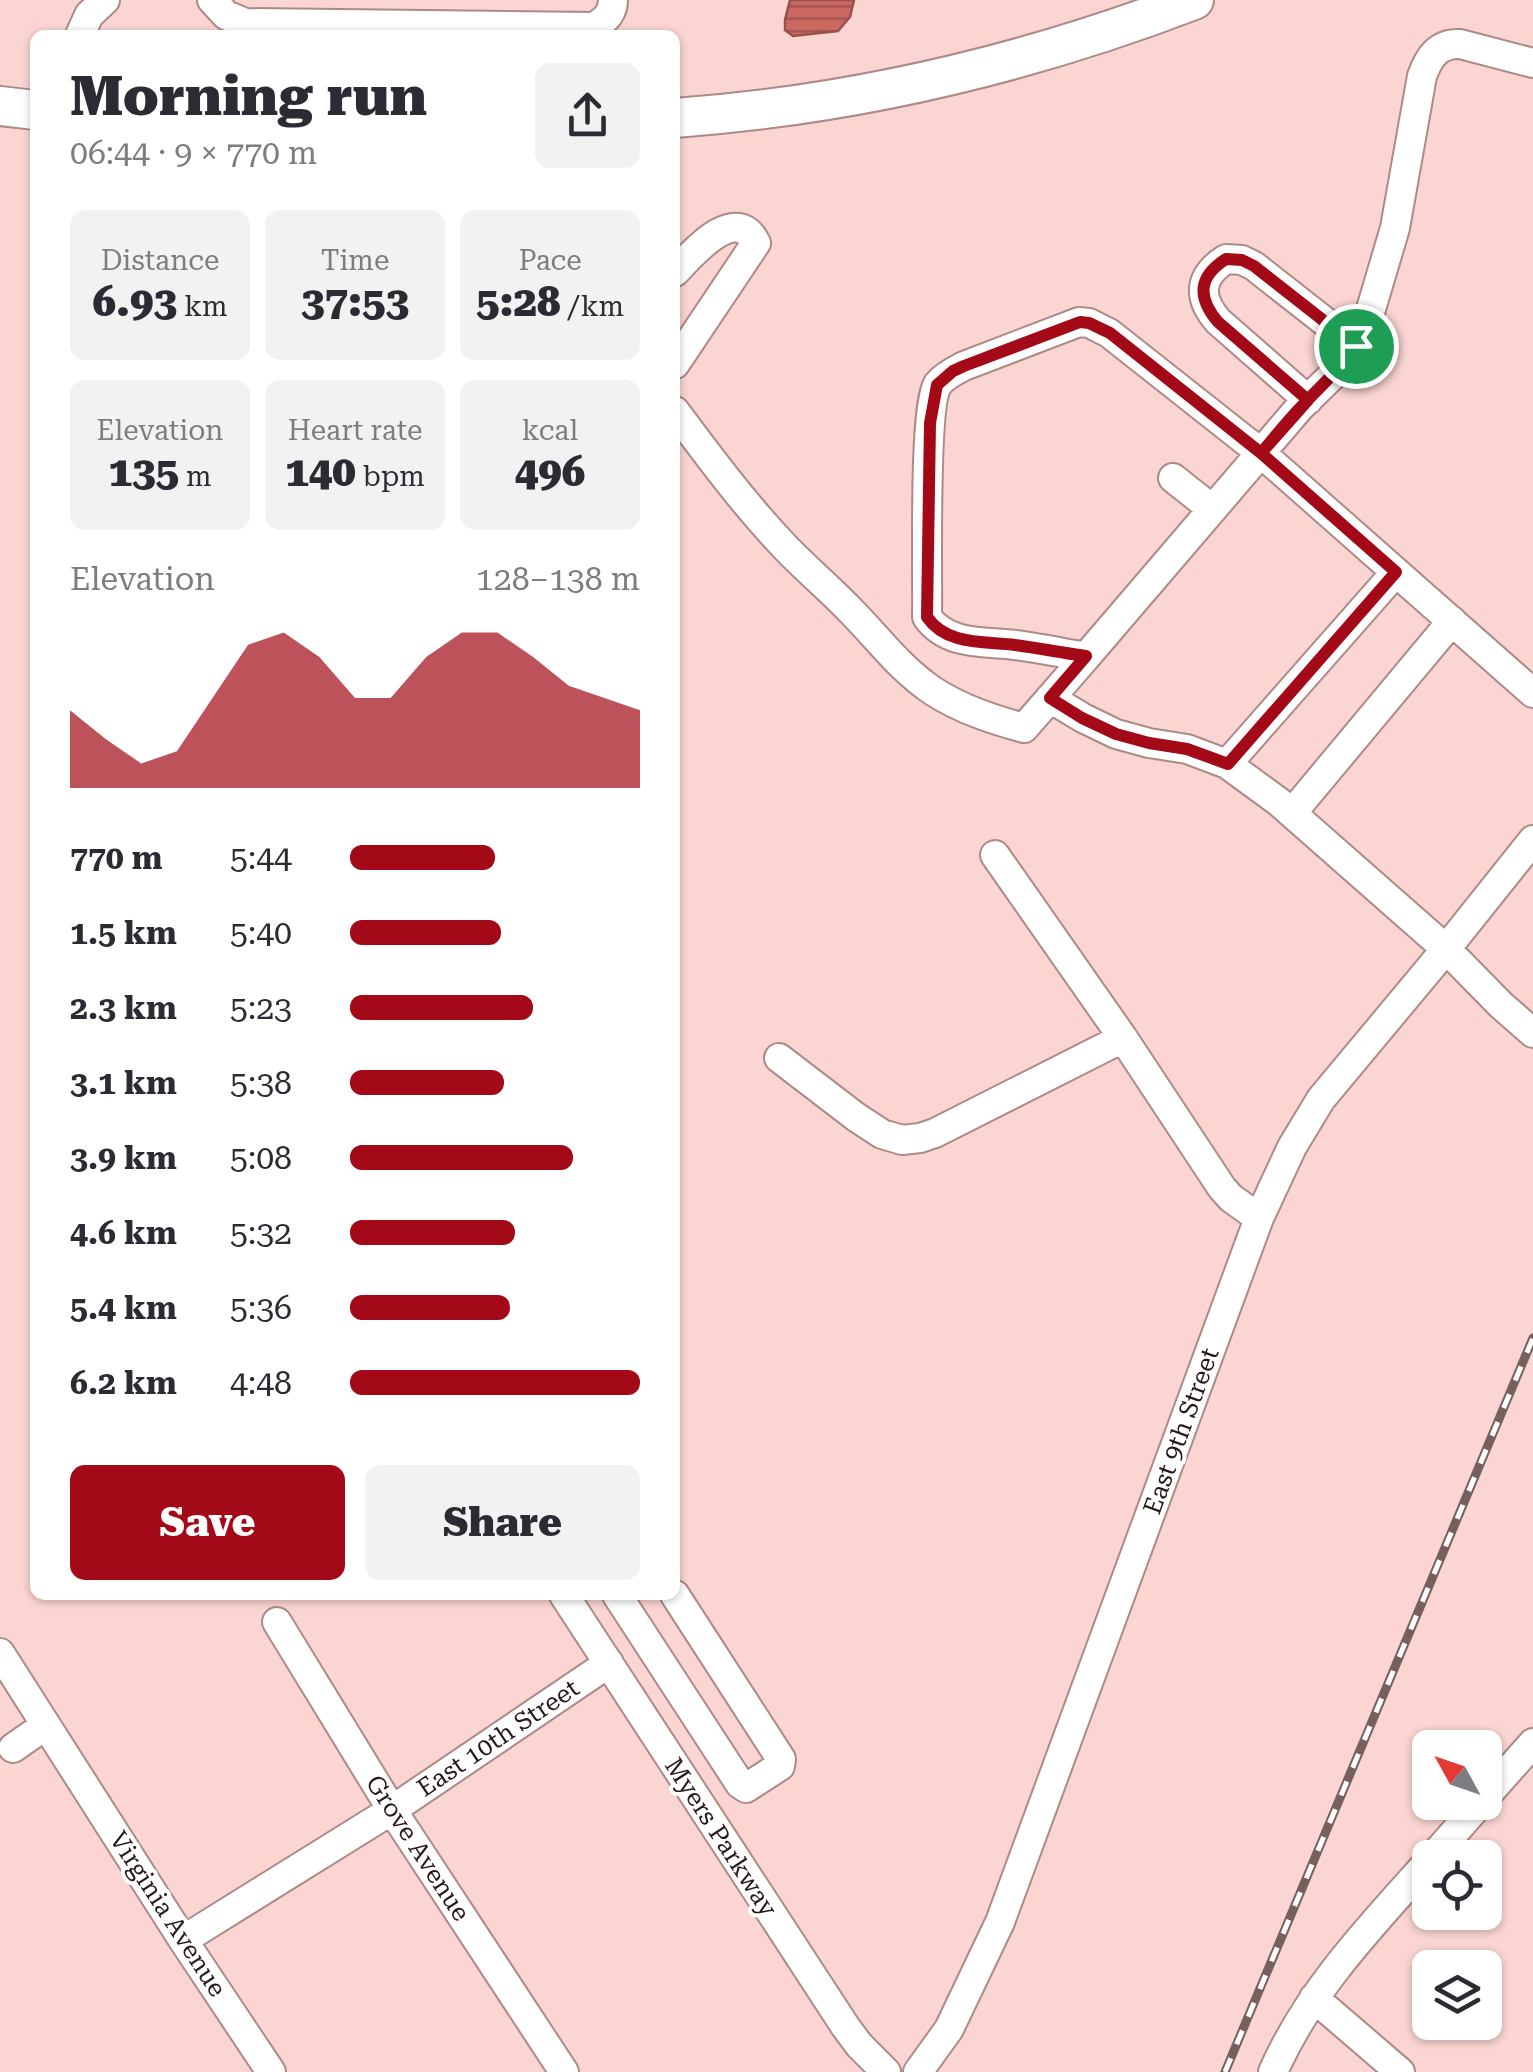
<!DOCTYPE html>
<html lang="en">
<head>
<meta charset="utf-8">
<style>
	body { margin:0; font-family:"Roboto Serif",serif; background:#f2f2f3; color:#2b2b33; height:100vh; display:flex; flex-direction:column; font-size:38px; white-space:nowrap }
	* { box-sizing:border-box; margin:0 }
	p { font-size:32px; color:#7c7c81 }
	.icon { flex:none; width:55px; height:55px; fill:none; stroke:currentColor; stroke-width:2; stroke-linecap:round; stroke-linejoin:round }
	.map { position:relative; flex:1; overflow:hidden }
	.details { position:absolute; left:30px; top:30px; width:650px; height:1570px; display:flex; flex-direction:column; background:#fff; border-radius:15px; box-shadow:0 2px 8px #0004 }
	.details>* { flex:none }
	.needle { width:65px; rotate:310deg }
	.tools { position:absolute; left:1412px; top:1730px; display:grid; gap:20px }
	.tools a { display:grid; place-items:center; width:90px; height:90px; border-radius:15px; background:#fff; box-shadow:0 2px 8px #0004; font-size:50px }
	.pin { position:absolute; display:grid; place-items:center; width:85px; height:85px; color:#fff; margin:-42px; border:5px solid #fff; border-radius:50%; box-shadow:0 2px 10px #0007 }
	.round { display:grid; place-items:center; flex:none; width:105px; height:105px; border-radius:15px; background:#f2f2f3 }
	.overview { display:flex; align-items:center; justify-content:space-between; height:170px; padding:0 40px }
	h1 { font-size:55px; font-weight:800; line-height:75px }
	.metrics { display:grid; grid-template-columns:repeat(3,1fr); gap:15px; height:170px; padding:10px 40px }
	.metrics div { display:grid; align-content:center; border-radius:15px; background:#f2f2f3; text-align:center }
	.metrics b { font-size:42px; font-weight:800 }
	.metrics small { font-size:28px; font-weight:400 }
	.metrics p { font-size:28px }
	.chart { height:280px; padding:20px 40px }
	.chart p { display:flex; justify-content:space-between }
	.chart svg { width:100%; height:180px; margin-top:10px; fill:#a30917; opacity:.7 }
	.button { display:flex; gap:20px; margin-top:auto; padding:20px 40px }
	.button a { flex:1; height:115px; border-radius:15px; background:#a30917; color:#fff; font-size:40px; font-weight:800; line-height:115px; text-align:center }
	.button a+a { background:#f2f2f3; color:#2b2b33 }
	ul { padding:0 40px; list-style:none; font-size:32px }
	li { display:grid; grid-template-columns:160px 120px 1fr; align-items:center; height:75px }
	li i { height:25px; border-radius:12px; background:#a30917 }
	.map>svg:first-child { display:block }
</style>
</head>
<body>
<div class="map">
<svg width="1533" height="2072" viewBox="0 0 1533 2072">
	<defs>
		<pattern id="water-rules" width="6" height="5" patternUnits="userSpaceOnUse" patternTransform="scale(2.5)"><rect width="6" height="5" fill="#cb6861"/><path d="M0 2.5h6" fill="none" stroke="#a5554f"/></pattern>
	</defs>
	<rect width="100%" height="100%" fill="#fad5d1"/>
	<path fill="url(#water-rules)" stroke="#9a504b" stroke-width="2.5" d="M790 0H854L850 17 838 31 793 36 785 30V20Z"/>
	<g fill="none" stroke-linecap="round" stroke-linejoin="round">
		<g stroke="#ac8a86" stroke-width="32">
			<path id="minor" d="M212 0 226 15 245 23 593 27C605 21 613 13 613 0
				M80 35 89 15 105 0
				M1533 63 1460 44C1438 43 1429 57 1422 76L1395 228 1371 309 1356 346 1343 365 1300 407 1086 657C1062 653 1039 648 1015 645 984 641 948 646 927 617 928 579 923 406 938 384 944 376 956 370 964 366L1079 322 1089 323 1109 333 1261 453 1533 693
				M675 272C692 254 736 202 756 243L675 364
				M1308 400 1218 321C1198 298 1198 277 1226 259L1242 260 1254 266 1356 346
				M675 411C710 458 745 505 785 547 806 569 830 589 851 611 878 638 900 669 933 691 961 709 991 719 1024 728L1086 657
				M1173 478 1212 509
				M1050 698 1083 718 1116 734 1149 743 1187 749 1227 764 1396 572
				M1227 764 1279 802 1446 949 1501 1005 1533 1033
				M1292 813 1452 621
				M995 855 1123 1038 1222 1188 1231 1198 1259 1218
				M779 1058 856 1117 882 1134 902 1140 920 1138 935 1133 1123 1038
				M564 1595 845 2026 859 2045 886 2072
				M617 1595 740 1784 746 1788 780 1766 781 1759 675 1595
				M277 1622 392 1810 564 2072
				M0 1653 183 1940 271 2072
				M13 1748 46 1725
				M1485 1797 1533 1743
				M1432 1858 1481 1802
				M183 1940 392 1810 609 1663
				M1314 1998 1400 2072
				M918 2072 949 2029 1000 1922 1259 1218 1292 1147 1321 1099 1446 949 1533 840
				M1273 2072C1309 1990 1371 1926 1430 1860"/>
		</g>
		<g stroke="#ac8a86" stroke-width="42">
			<path id="highway" d="M0 106 35 110
				M675 118C854 105 1027 64 1194 0"/>
		</g>
		<use href="#minor" stroke="#fff" stroke-width="28"/>
		<use href="#highway" stroke="#fff" stroke-width="38"/>
		<g stroke="#76605d" stroke-width="9">
			<path id="rail" d="M1225 2072 1533 1338"/>
		</g>
		<use href="#rail" stroke="#fff" stroke-width="5" stroke-dasharray="15" stroke-linecap="butt"/>
	</g>
	<g fill="none" stroke-linecap="round" stroke-linejoin="round">
		<g stroke="#fff" stroke-width="20">
			<path id="route" d="M1356 346 1254 266 1242 260 1226 259C1198 277 1197 297 1218 322L1308 400 1261 453 1110 333 1089 323 1080 322 964 366 953 371 937 385 930 423 927 617C947 646 985 641 1015 645 1039 648 1062 653 1086 656L1050 698 1082 718 1116 734 1149 743 1187 749 1228 764 1396 572 1261 453C1275 437 1288 420 1303 405 1321 385 1341 369 1356 346"/>
		</g>
		<use href="#route" stroke="#a30917" stroke-width="12"/>
	</g>
	<g text-anchor="middle" dominant-baseline="central" stroke-width="8" stroke-linejoin="round" paint-order="stroke">
		<g font-size="25" fill="#261918" stroke="#fff">
			<text transform="translate(1181 1431) rotate(-70)">East 9th Street</text>
			<text transform="translate(498 1738) rotate(-34)">East 10th Street</text>
			<text transform="translate(721 1837) rotate(57)">Myers Parkway</text>
			<text transform="translate(418 1848) rotate(57)">Grove Avenue</text>
			<text transform="translate(168 1914) rotate(57)">Virginia Avenue</text>
		</g>
	</g>
</svg>
<div class="tools">
<a><svg class="needle" viewBox="-14 -14 28 28"><path d="M0-13l5 13h-10z" fill="#e53935"/><path d="M0 13l5-13h-10z" fill="#7c7c81"/></svg></a>
<a><svg class="icon" aria-label="locate" viewBox="0 0 24 24"><circle cx="12" cy="12" r="6"/><path d="M12 2v4M12 18v4M2 12h4M18 12h4"/></svg></a>
<a><svg class="icon" aria-label="layers" viewBox="0 0 24 24"><path d="M12 4l9 5-9 5-9-5zM3 14l9 5 9-5"/></svg></a>
</div>
<div class="pin" style="left:1356px;top:346px;background:#1e9e55"><svg class="icon" aria-label="arrive" viewBox="0 0 24 24"><path d="M6 21V4h12l-3 4 3 4H6"/></svg></div>
<section class="details">
<div class="overview"><div><h1>Morning run</h1><p>06:44 · 9 × 770 m</p></div><a class="round"><svg class="icon" aria-label="share" viewBox="0 0 24 24"><path d="M12 15V3M7 8l5-5 5 5M5 13v7h14v-7"/></svg></a></div>
<div class="metrics">
<div><p>Distance</p><b>6.93<small> km</small></b></div>
<div><p>Time</p><b>37:53</b></div>
<div><p>Pace</p><b>5:28<small> /km</small></b></div>
</div>
<div class="metrics">
<div><p>Elevation</p><b>135<small> m</small></b></div>
<div><p>Heart rate</p><b>140<small> bpm</small></b></div>
<div><p>kcal</p><b>496</b></div>
</div>
<div class="chart"><p><span>Elevation</span>128–138 m</p>
<svg viewBox="0 0 160 44" preserveAspectRatio="none"><path d="M0 44V25L10 32L20 38L30 35L40 22L50 9L60 6L70 12L80 22L90 22L100 12L110 6L120 6L130 12L140 19L150 22L160 25V44z"/></svg>
</div>
<ul>
<li><b>770 m</b>5:44<i style="width:50%"></i></li>
<li><b>1.5 km</b>5:40<i style="width:52%"></i></li>
<li><b>2.3 km</b>5:23<i style="width:63%"></i></li>
<li><b>3.1 km</b>5:38<i style="width:53%"></i></li>
<li><b>3.9 km</b>5:08<i style="width:77%"></i></li>
<li><b>4.6 km</b>5:32<i style="width:57%"></i></li>
<li><b>5.4 km</b>5:36<i style="width:55%"></i></li>
<li><b>6.2 km</b>4:48<i style="width:100%"></i></li>
</ul>
<div class="button"><a>Save</a><a>Share</a></div>
</section>
</div>
</body>
</html>
